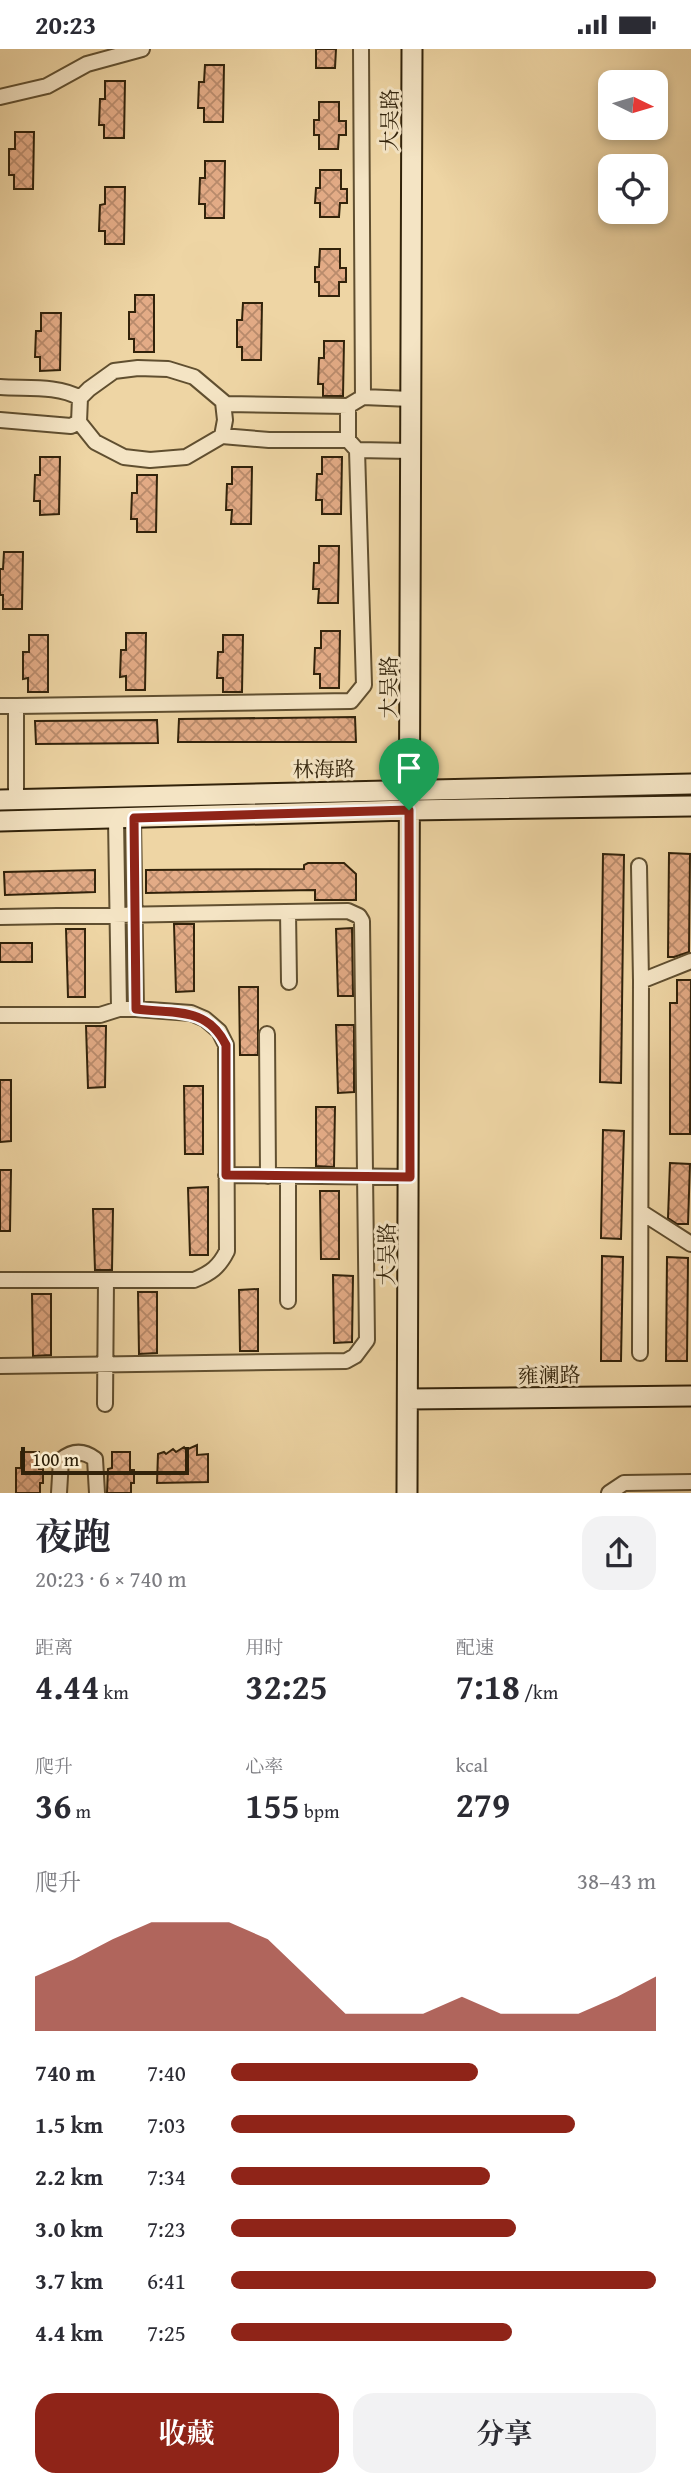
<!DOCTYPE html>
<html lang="zh">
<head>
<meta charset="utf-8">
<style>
	body { margin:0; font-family:"Gentium Book Plus","Noto Serif SC",serif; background:#f2f2f3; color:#2b2b33; height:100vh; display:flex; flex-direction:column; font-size:26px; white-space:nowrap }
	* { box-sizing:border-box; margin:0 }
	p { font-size:23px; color:#7c7c81 }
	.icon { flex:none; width:38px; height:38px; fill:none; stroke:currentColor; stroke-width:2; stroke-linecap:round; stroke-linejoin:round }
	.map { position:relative; height:1444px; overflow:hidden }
	.drawer { display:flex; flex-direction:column; background:#fff; flex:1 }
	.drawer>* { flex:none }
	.needle { width:46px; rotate:95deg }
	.controls { position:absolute; left:598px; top:21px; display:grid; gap:14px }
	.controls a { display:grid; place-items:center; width:70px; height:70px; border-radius:14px; background:#fff; box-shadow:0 4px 10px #0003; font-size:35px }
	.scale { position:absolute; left:21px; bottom:18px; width:168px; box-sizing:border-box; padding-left:7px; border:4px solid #31220a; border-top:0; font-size:19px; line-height:24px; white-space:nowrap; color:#31220a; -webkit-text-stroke:5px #f4e4c4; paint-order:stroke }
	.pin { position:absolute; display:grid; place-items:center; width:60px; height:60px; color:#fff; margin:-72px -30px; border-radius:50% 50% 50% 0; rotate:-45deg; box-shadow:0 0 7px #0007 }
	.pin .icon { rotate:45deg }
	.round { display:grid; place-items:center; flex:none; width:74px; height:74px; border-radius:21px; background:#f2f2f3 }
	.overview { display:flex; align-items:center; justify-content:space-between; height:119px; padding:0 35px }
	h1 { font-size:38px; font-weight:700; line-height:52px }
	.figures { display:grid; grid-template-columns:repeat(3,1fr); gap:10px; height:119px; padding:7px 35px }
	.figures div { display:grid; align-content:center }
	.figures b { font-size:35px; font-weight:700 }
	.figures small { font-size:19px; font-weight:400 }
	.figures p { font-size:19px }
	.chart { height:196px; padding:14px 35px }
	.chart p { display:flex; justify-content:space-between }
	.chart svg { width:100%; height:126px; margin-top:7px; fill:#8f2418; opacity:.7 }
	.button { display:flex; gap:14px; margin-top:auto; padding:14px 35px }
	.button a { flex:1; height:80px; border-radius:21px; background:#8f2418; color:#fff; font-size:28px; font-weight:700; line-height:80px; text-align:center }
	.button a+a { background:#f2f2f3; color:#2b2b33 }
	ul { padding:0 35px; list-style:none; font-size:23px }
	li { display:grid; grid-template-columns:112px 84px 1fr; align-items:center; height:52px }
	li i { height:18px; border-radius:9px; background:#8f2418 }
	.status { display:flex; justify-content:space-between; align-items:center; height:49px; padding:0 35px; background:#fff; direction:ltr }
	.status svg { height:19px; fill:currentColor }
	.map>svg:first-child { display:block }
</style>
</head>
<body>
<div class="status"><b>20:23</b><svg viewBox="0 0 49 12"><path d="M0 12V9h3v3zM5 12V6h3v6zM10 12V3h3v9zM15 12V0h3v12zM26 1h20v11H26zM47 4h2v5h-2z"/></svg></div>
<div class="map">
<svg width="691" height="1444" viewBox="0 0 691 1444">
	<defs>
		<pattern id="building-cross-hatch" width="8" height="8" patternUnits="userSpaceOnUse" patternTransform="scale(1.75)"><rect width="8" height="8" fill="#e3ab86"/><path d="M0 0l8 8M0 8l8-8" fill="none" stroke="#b98b6c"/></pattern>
	</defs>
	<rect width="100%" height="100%" fill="#eed5a4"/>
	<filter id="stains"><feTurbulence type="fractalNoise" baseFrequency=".00286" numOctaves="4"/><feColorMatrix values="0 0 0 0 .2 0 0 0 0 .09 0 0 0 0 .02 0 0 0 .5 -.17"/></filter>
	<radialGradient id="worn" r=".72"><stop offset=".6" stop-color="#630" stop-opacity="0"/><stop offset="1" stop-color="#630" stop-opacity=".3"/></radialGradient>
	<path fill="url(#building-cross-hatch)" stroke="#31220a" stroke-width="2" d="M316 0H336L335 19H316Z
		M205 16H224L223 73H204V59H198L199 33H204Z
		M105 32H125L124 89H104V76H99L100 50H105Z
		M319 53H339V72H346V86H339L338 100H319V86H314V71H319Z
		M15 83H34L33 140H14V126H9V100H15Z
		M205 112H225L224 169H205V155H199L200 129H205Z
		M320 121H341V140H347V154H340L339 168H320V154H315L316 139H320Z
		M105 138H125L124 195H105V182H99L100 156 105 155Z
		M320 200H340V219H346V233H339V247H319V233H315V218H319Z
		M135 246H154V303H134V290H129V263H135Z
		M243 254H262L261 311H242V298H237V271H242Z
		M41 264H61L60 321 40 322V308H35L36 282H41Z
		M324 292H344L343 347H323V335H318L319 309H324Z
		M40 408H60L59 465 40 466V452H34L35 426H40Z
		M322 408H342L341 465H322V451H316L317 425H322Z
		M232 418H252L251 475H231L232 461H226L227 435H232Z
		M137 426H157L156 483H137V470H131L132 444H137Z
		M319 497H339L338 554H318L319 540H313L314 514H319Z
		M4 503H23L22 560H3V546H0V520H3Z
		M321 582H340L339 639H320V625H314L315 599H321Z
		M126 584H146L145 641H126V627L120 628 121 601H126Z
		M29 586H48V643H28V629L23 630V603H29Z
		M223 586H243L242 643H223V629H217L218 603H223Z
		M355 668 356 693H178L179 670Z
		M157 671 158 694 36 695 35 672Z
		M669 804 690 805 689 903 674 908H668Z
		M603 805 624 806 621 1034 600 1033Z
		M308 814H344L356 825V851H315V841L146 844V821L304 820V816Z
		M95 821V843L5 846 4 823Z
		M174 875H194V942L176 943Z
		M352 879 353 947H338L336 880Z
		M66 880H85V948H68Z
		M0 894H32V913H0Z
		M677 931H691L690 1085H670V954H677Z
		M239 938H258V1006H240Z
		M336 976H354V1043L338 1044Z
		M86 977H106L105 1038 88 1039Z
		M0 1031H11V1092L0 1093Z
		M184 1037H203V1105H185Z
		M316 1058H335L334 1118 316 1117Z
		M603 1081 624 1082 621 1190 601 1189Z
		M670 1114 690 1115 688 1175H677L668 1169Z
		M0 1121H11L10 1182H0Z
		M208 1138V1206H190L188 1139Z
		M320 1142H339V1210H321Z
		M93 1160H113L112 1221H95Z
		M602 1207 623 1208 621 1312H601Z
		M667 1208 688 1209 687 1312H666Z
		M333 1226 353 1227 352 1293 334 1294Z
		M258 1240V1302H240L239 1241Z
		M138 1243H157V1304L139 1305Z
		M32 1245H51V1306L33 1307Z
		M197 1396V1406L208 1405V1433L157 1434 158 1405 164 1403 166 1405 173 1400 176 1403 184 1398 186 1401Z
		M21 1403H39V1420H43V1434H40V1444H16V1419H21Z
		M112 1403H130V1421H134V1434H131V1444H107L108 1420 112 1419Z"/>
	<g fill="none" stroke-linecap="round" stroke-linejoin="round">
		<g stroke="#604f30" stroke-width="18">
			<path id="street" d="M361 0 363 348 411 350
				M0 48 47 37 87 15 142 0
				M0 338C25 340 58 336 80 349
				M348 357V391
				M0 371 71 377 79 373
				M222 387 225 371 223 353
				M357 401 348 391H269L222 387 186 408 150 411 124 408 95 393 79 373 80 349 89 340 114 322 138 319 168 320 194 328 226 355 348 357 363 348
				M0 657H16V750
				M16 657 351 652 364 636 357 401 411 402
				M133 769 136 960
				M116 770 119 960
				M639 817 641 932 640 1304
				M288 863 289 933
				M0 868 348 862 359 867 362 872 367 1291 355 1307 346 1312 0 1317
				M641 932 691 912
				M0 966H100L119 960H136L191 964 205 970 219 982 226 996 227 1202C219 1218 211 1224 194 1231H0
				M267 985 268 1127
				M226 1126 410 1128
				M288 1127V1252
				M641 1163 691 1195
				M105 1355 106 1231
				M59 1444 61 1411C72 1402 83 1401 95 1410L97 1444
				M609 1444 624 1434 691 1433"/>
		</g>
		<g stroke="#31220a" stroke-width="23">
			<path id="secondary" d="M0 751 691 735
				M0 772 409 761 691 757
				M408 1350 691 1347
				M407 1444 412 0"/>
		</g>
		<use href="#street" stroke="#f4e4c4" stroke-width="14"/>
		<use href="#secondary" stroke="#f4e4c4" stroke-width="19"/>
	</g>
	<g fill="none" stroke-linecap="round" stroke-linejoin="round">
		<g stroke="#fff" stroke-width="14">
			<path id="route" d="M409 761 410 1128 226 1126V996C207 957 174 965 136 960L134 769Z"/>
		</g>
		<use href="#route" stroke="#8f2418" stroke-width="9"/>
	</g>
	<g text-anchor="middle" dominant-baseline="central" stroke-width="6" stroke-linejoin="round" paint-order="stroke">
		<g font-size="21" fill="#31220a" stroke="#f4e4c4">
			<text transform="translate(389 71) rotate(-90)">大吴路</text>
			<text transform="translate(388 638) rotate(-90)">大吴路</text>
			<text transform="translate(324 720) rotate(-1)">林海路</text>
			<text transform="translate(386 1205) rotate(-90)">大吴路</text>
			<text transform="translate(549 1326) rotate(-1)">雍澜路</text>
		</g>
	</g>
	<rect width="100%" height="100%" filter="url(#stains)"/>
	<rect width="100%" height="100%" fill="url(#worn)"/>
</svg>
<div class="controls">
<a><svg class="needle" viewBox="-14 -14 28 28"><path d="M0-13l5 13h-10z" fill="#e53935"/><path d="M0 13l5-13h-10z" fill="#7c7c81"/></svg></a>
<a><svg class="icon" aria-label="locate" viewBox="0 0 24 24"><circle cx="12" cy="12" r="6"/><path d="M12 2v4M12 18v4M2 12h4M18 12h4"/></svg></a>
</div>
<div class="scale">100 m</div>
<div class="pin" style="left:409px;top:761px;background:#1e9e55"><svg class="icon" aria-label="arrive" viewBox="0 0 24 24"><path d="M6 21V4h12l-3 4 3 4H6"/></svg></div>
</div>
<section class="drawer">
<div class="overview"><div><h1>夜跑</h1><p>20:23 · 6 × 740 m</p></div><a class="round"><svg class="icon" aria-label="share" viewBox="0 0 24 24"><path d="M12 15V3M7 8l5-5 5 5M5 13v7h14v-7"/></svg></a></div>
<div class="figures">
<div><p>距离</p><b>4.44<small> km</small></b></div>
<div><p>用时</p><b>32:25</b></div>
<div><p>配速</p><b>7:18<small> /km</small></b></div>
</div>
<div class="figures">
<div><p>爬升</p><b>36<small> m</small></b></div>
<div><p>心率</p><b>155<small> bpm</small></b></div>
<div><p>kcal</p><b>279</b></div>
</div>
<div class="chart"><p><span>爬升</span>38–43 m</p>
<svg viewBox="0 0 160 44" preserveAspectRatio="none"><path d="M0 44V25L10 19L20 12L30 6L40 6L50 6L60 12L70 25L80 38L90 38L100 38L110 32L120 38L130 38L140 38L150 32L160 25V44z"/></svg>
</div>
<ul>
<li><b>740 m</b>7:40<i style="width:58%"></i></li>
<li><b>1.5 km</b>7:03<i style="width:81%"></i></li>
<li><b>2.2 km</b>7:34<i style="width:61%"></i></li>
<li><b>3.0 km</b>7:23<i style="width:67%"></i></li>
<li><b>3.7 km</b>6:41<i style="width:100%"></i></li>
<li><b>4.4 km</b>7:25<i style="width:66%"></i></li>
</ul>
<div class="button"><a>收藏</a><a>分享</a></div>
</section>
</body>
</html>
